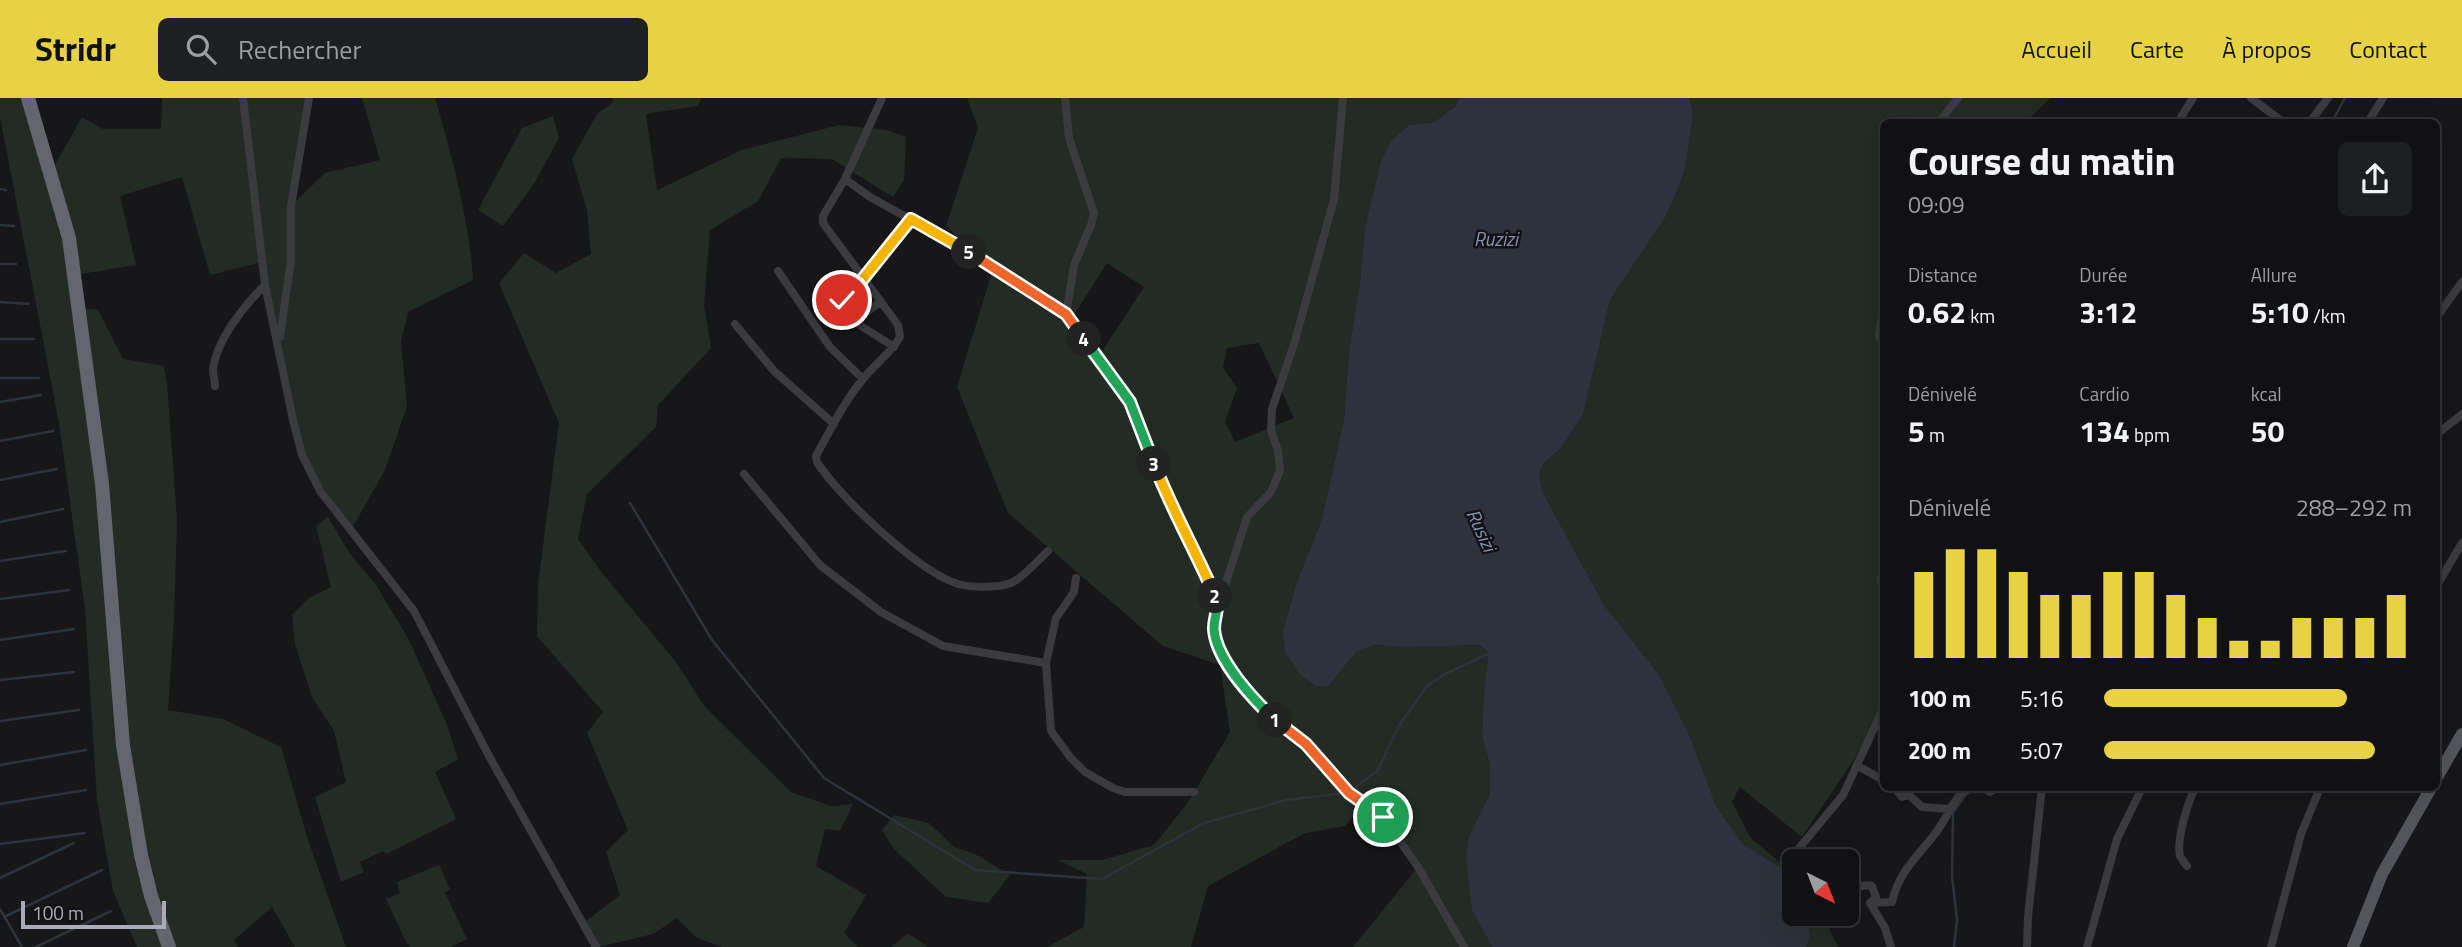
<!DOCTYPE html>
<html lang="fr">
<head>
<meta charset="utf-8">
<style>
	body { margin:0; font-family:"Titillium Web",sans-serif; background:#1e1f21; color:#f1f3f6; height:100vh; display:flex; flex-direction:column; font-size:26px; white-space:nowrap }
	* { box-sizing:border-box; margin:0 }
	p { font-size:23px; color:#9c9da0 }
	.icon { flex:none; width:38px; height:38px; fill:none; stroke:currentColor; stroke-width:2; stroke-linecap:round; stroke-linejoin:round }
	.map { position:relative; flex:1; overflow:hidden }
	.details { position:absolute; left:1880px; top:21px; width:560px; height:672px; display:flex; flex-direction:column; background:#111113; border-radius:10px; box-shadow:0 7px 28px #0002,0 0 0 2px #303133 }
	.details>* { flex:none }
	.needle { width:46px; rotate:138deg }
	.controls { position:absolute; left:1782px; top:751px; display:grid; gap:14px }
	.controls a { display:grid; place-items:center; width:77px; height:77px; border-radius:10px; background:#111113; box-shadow:0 7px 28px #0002,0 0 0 2px #303133; font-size:35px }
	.scale { position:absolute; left:21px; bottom:18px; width:145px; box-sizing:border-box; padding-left:7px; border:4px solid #aaabb8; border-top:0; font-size:19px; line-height:24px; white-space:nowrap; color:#aaabb8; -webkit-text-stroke:5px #121214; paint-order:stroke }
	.pin { position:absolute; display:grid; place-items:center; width:60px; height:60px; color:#fff; margin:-30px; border:4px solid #fff; border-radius:50%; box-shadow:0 2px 7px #0007 }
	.km { position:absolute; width:35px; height:35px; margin:-18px; border-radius:50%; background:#222; color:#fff; font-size:19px; line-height:35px; text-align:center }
	.round { display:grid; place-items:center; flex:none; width:74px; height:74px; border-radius:10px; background:#1e1f21 }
	.summary { display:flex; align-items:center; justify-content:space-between; height:119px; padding:0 28px }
	h1 { font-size:38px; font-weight:700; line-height:52px }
	.figures { display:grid; grid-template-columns:repeat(3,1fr); gap:10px; height:119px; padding:7px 28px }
	.figures div { display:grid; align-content:center }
	.figures b { font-size:30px; font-weight:700 }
	.figures small { font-size:19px; font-weight:400 }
	.figures p { font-size:19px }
	.chart { height:196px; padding:14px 28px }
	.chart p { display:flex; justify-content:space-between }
	.chart svg { width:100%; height:126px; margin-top:7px; stroke:#e6d242; stroke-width:6 }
	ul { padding:0 28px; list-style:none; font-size:23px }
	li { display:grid; grid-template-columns:112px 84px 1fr; align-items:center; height:52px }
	li i { height:18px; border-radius:9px; background:#e6d242 }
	header { display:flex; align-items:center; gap:42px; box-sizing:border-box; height:98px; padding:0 35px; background:#e6d242; color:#111 }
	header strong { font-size:33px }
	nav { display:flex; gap:38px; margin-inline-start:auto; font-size:24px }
	.search { width:490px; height:63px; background:#1e1f21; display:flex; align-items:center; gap:18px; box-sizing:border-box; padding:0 24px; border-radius:10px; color:#9c9da0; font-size:26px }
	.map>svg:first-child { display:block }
</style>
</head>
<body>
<header>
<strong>Stridr</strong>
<div class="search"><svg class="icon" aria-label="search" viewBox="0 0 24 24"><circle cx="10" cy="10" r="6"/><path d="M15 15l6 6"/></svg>Rechercher</div>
<nav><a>Accueil</a><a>Carte</a><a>À propos</a><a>Contact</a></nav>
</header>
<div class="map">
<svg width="2462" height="849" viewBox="0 0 2462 849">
	<rect width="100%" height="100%" fill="#171719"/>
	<path fill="#232b25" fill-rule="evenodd" d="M0 0H32L51 74 82 19 103 31H161L162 0H309L292 107 325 75 380 62 362 0H435C452 59 469 120 473 182L408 214 401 243 407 308 385 372 351 432 320 393 302 357 262 164 210 177 182 79 120 98 136 167 75 177 79 210 98 212 123 261 164 268 167 285 177 422 174 521 168 612 223 621 281 649 308 742 346 849H295L272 809 234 842 238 849H137L113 793 97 702 85 511 59 325 0 19Z
		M612 0H701L698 8 646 16 657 92 742 52 839 27 886 32 906 39 904 82 893 99 832 61 781 60 758 103 710 132 704 207 711 250 658 307 656 329 587 396 578 441 602 475 675 563 705 609 791 694 831 708 853 706 840 733 825 731 816 768 866 797 844 835 858 849H722L697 840 677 820 653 836 599 849 582 826 620 797 606 754 628 732 587 635 603 614 537 538 538 486 559 325 499 185 524 155 556 175 591 156 587 112 572 61 597 16 613 4Z
		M967 0H1459L1456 8 1434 24 1409 27 1392 42 1365 130 1360 183 1349 254 1344 321 1322 421 1296 486 1283 533 1328 587 1356 553 1374 547 1405 549 1480 547 1490 555 1484 594 1482 637 1490 668V696L1469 738 1472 812 1492 849H1353L1418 769 1390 727 1365 705 1345 728 1305 735 1208 788 1191 849H1047L1084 829 1087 776 1058 762H1102L1154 747 1189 703 1230 634 1220 567 1163 548 1008 415 957 289 992 174 946 128 978 30ZM1107 165 1144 189 1103 252 1067 228ZM1259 245 1294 320 1235 344 1225 324 1237 290 1223 270 1227 250Z
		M1690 0H2050L2026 24H1883V607L1856 658 1802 739 1740 689 1732 704 1750 739 1794 776V782L1778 768 1743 746 1716 708 1658 575 1604 507 1542 393 1539 375 1545 364 1561 350 1583 317 1610 202 1665 120 1679 89 1685 70 1693 18Z
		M553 18 559 40 535 84 503 128 478 112 522 30Z
		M328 419 350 456 376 487 409 542 447 627 458 661 435 674 456 721 386 756 383 753 360 764 364 774 341 784 315 699 346 684 334 633 312 599 295 546 292 517 309 500 331 489 316 428Z
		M894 717 929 725 954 749 975 756 1010 777 988 805 946 799 894 751 882 732Z
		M439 767 450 791 445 795 467 841 451 849H411L407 846 386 801 400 795 397 784Z
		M1807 816H1822L1838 849H1806L1810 839Z
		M908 835 928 849H891Z"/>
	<path fill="#2e323c" d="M1459 0H1690L1693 18 1685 70 1679 89 1665 120 1610 202 1583 317 1561 350 1545 364 1539 375 1542 393 1604 507 1658 575 1689 637 1716 708 1743 746 1778 768 1794 782V816H1807L1810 839 1806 849H1492L1472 812 1466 760 1469 738 1490 696V668L1482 637 1484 594 1489 555 1480 547 1405 549 1374 547 1356 554 1328 588H1315L1301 577 1285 554 1283 533 1296 486 1322 421 1344 321 1349 254 1360 183 1365 130 1381 64 1392 42 1409 27 1434 24 1456 8Z"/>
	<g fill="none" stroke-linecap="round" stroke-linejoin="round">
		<path stroke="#2e323c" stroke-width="2.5" d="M2332 24 2345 0
			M0 91 6 92
			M0 127 14 128
			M0 166H16
			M0 204 29 206
			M0 241H34
			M0 280H39
			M0 304 41 297
			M0 343 53 333
			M0 382 57 371
			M630 405 712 542 824 680 975 772 1102 781 1204 725 1286 702 1345 695
			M0 424 63 411
			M0 463 66 453
			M0 501 69 492
			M0 542 74 531
			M0 582 74 574
			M0 623 79 612
			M0 667 86 652
			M1351 693 1378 672 1398 629 1427 588 1445 576 1490 555
			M0 706 86 692
			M0 746 85 735
			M0 780 74 745
			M0 811 22 849
			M4 819 102 772
			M36 849 111 813
			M1954 849 1957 822 1952 778 1953 715 1967 695"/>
		<path stroke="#3a3a3f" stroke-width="8" d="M243 0 265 187 293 322 302 357 320 393 414 513 489 658 596 849
			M882 0 845 81 870 99 994 168 1066 217
			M1065 0 1069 40 1094 115 1091 127 1074 167 1066 217 1130 304 1164 392 1219 507 1214 531 1229 569 1261 609 1305 646 1349 695 1383 719 1418 769 1464 849
			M2251 0 2283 24
			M1939 24 1958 0
			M2178 24 2193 0
			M2310 24 2328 0
			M2368 24 2383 0
			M845 81 823 118V125L898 227 900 239C890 256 875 266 863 281 844 304 830 332 816 358L817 364C839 399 919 474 958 486 973 490 997 490 1011 485 1022 481 1039 461 1048 453
			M778 173 830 249 863 281
			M842 202 862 182 911 121
			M880 204 864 216 858 226 894 249
			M1883 211 1879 238 1883 247
			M2436 220 2462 184
			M735 226 774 273 834 326
			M280 239 291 162V108L309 0
			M215 288C215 283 213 277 213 272 216 242 245 207 265 187
			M2436 337 2462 316
			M744 376 820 467 881 514 943 548 1046 565
			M1076 480 1074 494 1056 520 1046 565 1051 633 1070 659 1085 674 1113 690 1125 694H1194
			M1881 481 1883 472
			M2436 489 2462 445
			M1219 506 1247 419 1271 394 1280 373 1278 353 1271 332 1272 311 1295 243 1334 101 1343 0
			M1858 668 1883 682
			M1895 690 1902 699 1909 697 1922 709 1950 711 1960 696 1972 690
			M1982 690 1990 694 1995 690
			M1809 763 1796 754 1843 697 1883 611
			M2187 768C2185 765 2182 762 2180 758 2176 742 2188 704 2195 690
			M1846 789C1856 792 1864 785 1872 788L1876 799 1870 805 1885 830 1891 849
			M1870 805 1892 804C1901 763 1933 749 1950 711
			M2027 849 2028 819 2042 690
			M2087 849 2117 741 2142 690
			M2271 849 2301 736 2320 690"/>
		<path stroke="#54545c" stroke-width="12" d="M2436 681 2462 636
			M2353 849 2382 776 2431 690"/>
		<path stroke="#64656e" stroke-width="14" d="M28 0 69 140 102 386 123 647 141 757 151 798 169 849"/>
	</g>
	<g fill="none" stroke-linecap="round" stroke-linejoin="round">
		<g stroke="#fff" stroke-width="14">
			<path id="split-1" d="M1275 622 1306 646 1349 695 1383 719"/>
		</g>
		<g stroke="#fff" stroke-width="14">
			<path id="split-2" d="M1215 498C1220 511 1214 518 1214 531 1216 562 1254 602 1275 622"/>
		</g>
		<g stroke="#fff" stroke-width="14">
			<path id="split-3" d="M1154 366C1172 412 1196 454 1215 498"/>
		</g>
		<g stroke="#fff" stroke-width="14">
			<path id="split-4" d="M1084 241 1130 304 1154 366"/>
		</g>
		<g stroke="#fff" stroke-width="14">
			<path id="split-5" d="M969 154 1066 216 1084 241"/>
		</g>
		<g stroke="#fff" stroke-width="14">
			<path id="split-6" d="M842 202 862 182 911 121 969 154"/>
		</g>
		<use href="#split-1" stroke="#f0652b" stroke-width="9"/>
		<use href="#split-2" stroke="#22a559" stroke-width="9"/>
		<use href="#split-3" stroke="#f5b400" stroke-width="9"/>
		<use href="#split-4" stroke="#22a559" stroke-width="9"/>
		<use href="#split-5" stroke="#f0652b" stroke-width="9"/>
		<use href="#split-6" stroke="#f5b400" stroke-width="9"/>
	</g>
	<g text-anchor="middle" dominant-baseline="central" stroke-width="5" stroke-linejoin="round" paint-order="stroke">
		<g font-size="19" font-style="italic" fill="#8391b0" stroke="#121214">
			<text x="1496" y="140">Ruzizi</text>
			<text transform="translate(1482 432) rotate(65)">Rusizi</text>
		</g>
	</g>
</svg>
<div class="controls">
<a><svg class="needle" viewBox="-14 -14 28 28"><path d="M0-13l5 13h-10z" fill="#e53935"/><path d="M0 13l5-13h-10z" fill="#9c9da0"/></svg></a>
</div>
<div class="scale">100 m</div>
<div class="pin" style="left:1383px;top:719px;background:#1e9e55"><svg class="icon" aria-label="arrive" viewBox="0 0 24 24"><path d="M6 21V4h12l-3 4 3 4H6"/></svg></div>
<div class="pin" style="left:842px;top:202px;background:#d93025"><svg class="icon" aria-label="check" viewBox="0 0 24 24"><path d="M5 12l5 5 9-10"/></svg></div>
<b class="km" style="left:1275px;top:622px">1</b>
<b class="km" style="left:1215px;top:498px">2</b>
<b class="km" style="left:1154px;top:366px">3</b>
<b class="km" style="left:1084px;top:241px">4</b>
<b class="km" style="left:969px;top:154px">5</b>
<section class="details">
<div class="summary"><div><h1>Course du matin</h1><p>09:09</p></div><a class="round"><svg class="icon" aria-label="share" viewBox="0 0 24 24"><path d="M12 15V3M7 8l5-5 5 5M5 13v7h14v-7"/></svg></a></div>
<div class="figures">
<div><p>Distance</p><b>0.62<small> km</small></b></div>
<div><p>Durée</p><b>3:12</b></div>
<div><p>Allure</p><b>5:10<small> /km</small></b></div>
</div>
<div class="figures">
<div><p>Dénivelé</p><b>5<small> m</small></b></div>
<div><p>Cardio</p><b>134<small> bpm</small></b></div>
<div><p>kcal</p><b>50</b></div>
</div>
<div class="chart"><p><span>Dénivelé</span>288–292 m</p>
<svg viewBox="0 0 160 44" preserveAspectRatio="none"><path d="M5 44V14M15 44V6M25 44V6M35 44V14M45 44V22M55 44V22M65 44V14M75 44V14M85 44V22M95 44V30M105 44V38M115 44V38M125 44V30M135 44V30M145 44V30M155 44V22"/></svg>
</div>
<ul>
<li><b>100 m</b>5:16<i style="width:79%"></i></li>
<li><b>200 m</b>5:07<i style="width:88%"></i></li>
</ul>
</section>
</div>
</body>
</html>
